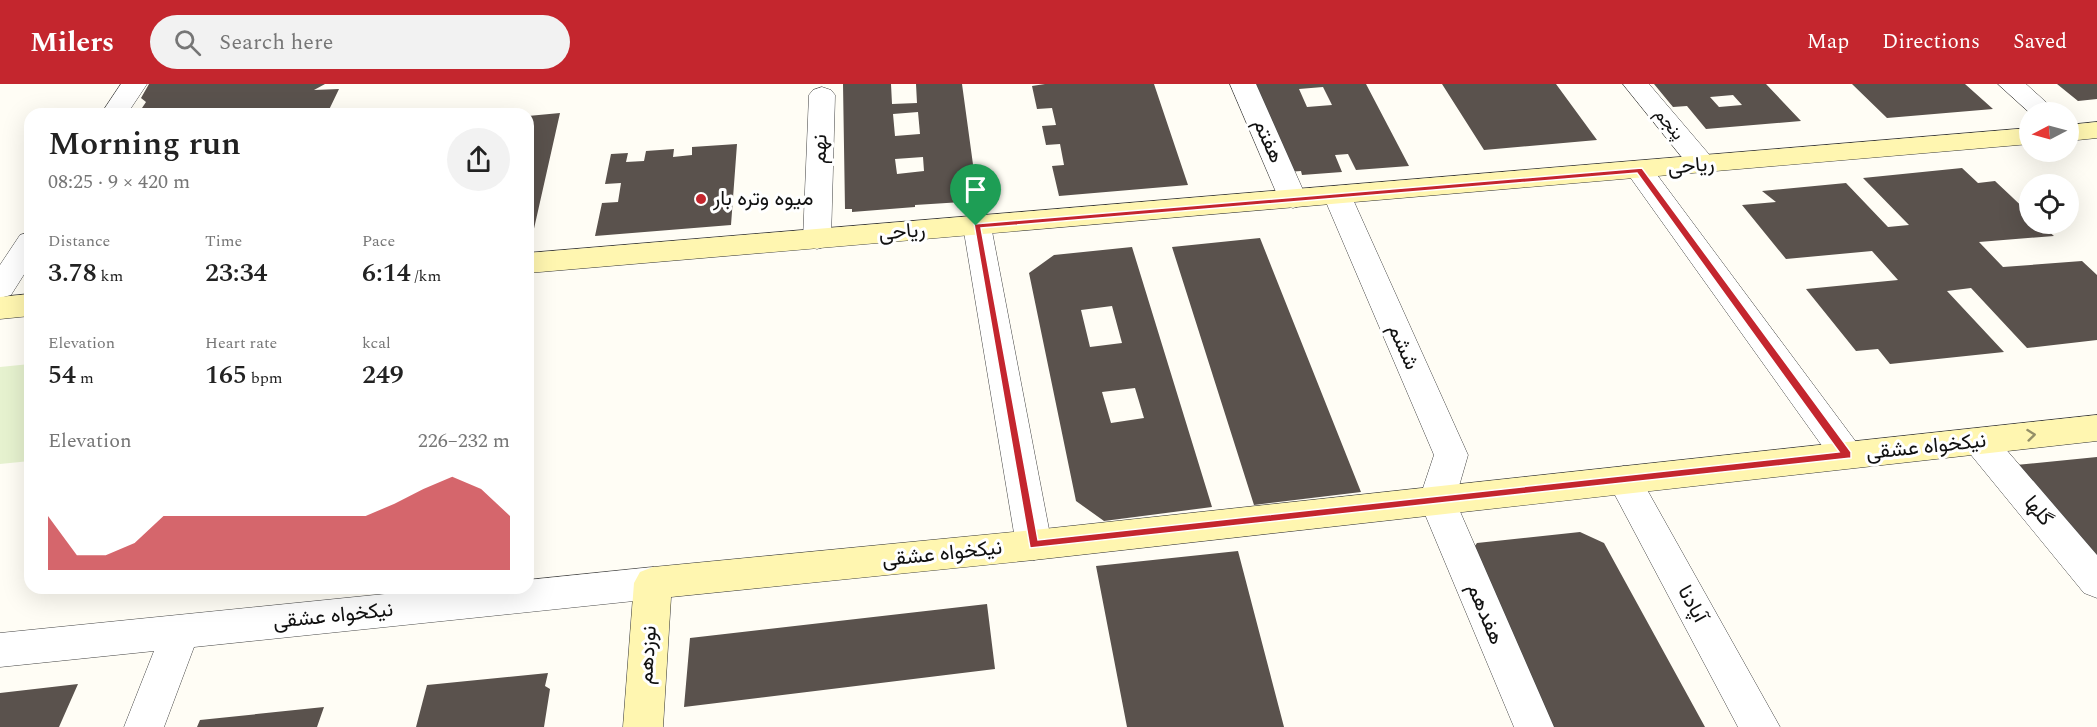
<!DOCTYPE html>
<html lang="en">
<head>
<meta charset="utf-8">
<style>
	body { margin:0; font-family:Spectral,Vazirmatn,serif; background:#f2f2f2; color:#222; height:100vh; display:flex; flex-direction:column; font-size:22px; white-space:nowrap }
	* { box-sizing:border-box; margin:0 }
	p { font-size:20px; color:#767676 }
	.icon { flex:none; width:33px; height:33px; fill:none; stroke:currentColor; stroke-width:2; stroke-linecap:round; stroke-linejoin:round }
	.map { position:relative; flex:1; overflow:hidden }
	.panel { position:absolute; left:24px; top:24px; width:510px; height:486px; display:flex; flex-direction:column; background:#fff; border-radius:18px; box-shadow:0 6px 24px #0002 }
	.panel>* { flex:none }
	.needle { width:39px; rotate:264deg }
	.tools { position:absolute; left:2019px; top:18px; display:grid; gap:12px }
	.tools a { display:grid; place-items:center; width:60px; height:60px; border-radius:50%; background:#fff; box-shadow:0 6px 24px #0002; font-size:30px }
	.pin { position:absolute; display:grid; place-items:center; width:51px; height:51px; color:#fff; margin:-62px -26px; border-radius:50% 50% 50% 0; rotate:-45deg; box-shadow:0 0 6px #0007 }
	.pin .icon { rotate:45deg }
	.round { display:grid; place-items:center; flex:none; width:63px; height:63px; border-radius:32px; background:#f2f2f2 }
	.headline { display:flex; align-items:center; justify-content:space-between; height:102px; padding:0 24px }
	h1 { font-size:33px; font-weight:600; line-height:45px }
	.figures { display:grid; grid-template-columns:repeat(3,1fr); gap:9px; height:102px; padding:6px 24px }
	.figures div { display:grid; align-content:center }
	.figures b { font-size:26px; font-weight:600 }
	.figures small { font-size:16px; font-weight:400 }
	.figures p { font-size:16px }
	.chart { height:168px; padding:12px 24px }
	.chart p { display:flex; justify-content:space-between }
	.chart svg { width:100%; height:108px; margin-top:6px; fill:#c4262e; opacity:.7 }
	header { display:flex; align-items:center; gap:36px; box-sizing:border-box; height:84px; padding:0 30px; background:#c4262e; color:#fff }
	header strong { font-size:28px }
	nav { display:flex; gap:33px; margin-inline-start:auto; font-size:21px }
	.search { width:420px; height:54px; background:#f2f2f2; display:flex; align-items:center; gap:15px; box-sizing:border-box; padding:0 21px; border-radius:33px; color:#767676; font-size:22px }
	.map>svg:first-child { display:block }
</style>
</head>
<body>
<header>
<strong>Milers</strong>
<div class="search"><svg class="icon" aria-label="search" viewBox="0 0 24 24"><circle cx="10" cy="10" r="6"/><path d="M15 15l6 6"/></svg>Search here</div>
<nav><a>Map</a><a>Directions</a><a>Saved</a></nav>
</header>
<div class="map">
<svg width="2097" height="643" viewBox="0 0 2097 643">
	<rect width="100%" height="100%" fill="#fffdf5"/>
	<path fill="#e6f2cf" d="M30 280V377L0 380V283Z"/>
	<path fill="#5a524d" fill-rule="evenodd" d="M149 0H325L314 6 339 5 327 30H138L146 18 141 14Z
		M843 0H891L892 20 917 19 916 0H962L978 117 915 121V123L852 128V125H845ZM918 28 920 50 895 52 893 30ZM923 73 924 87 897 90 895 75Z
		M1045 0H1154L1188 101 1059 112 1052 82 1064 81 1060 60 1046 61 1042 42 1056 41 1052 24 1037 25 1032 2Z
		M1250 0H1366L1409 82 1356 86 1348 70 1335 71 1342 88 1302 91 1301 87 1287 88ZM1323 3 1332 21 1307 23 1299 5Z
		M1442 0H1556L1597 56 1484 66Z
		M1654 0H1766L1801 37 1706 45 1687 22 1673 23ZM1733 11 1742 21 1719 23 1710 13Z
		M1852 0H1965L1993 25 1887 34Z
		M2057 0H2097V15L2078 17Z
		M560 29 531 158H528V32Z
		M737 60 731 141 595 152 602 119 618 118 621 99 605 100 611 70 628 69 626 78 644 77 646 67 674 65 673 73 692 71V63Z
		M1962 84 1978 99 1995 97 2030 130V140H2040L2054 152 1979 158 2003 183 2082 177 2097 191V256L2027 264 1971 204 1947 207 2004 268 1890 280 1878 265 1856 267 1806 205 1898 196 1872 167 1786 175 1742 121 1776 118 1762 107 1846 99 1888 143 1909 141 1863 94Z
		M1260 154 1361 408 1254 421 1172 163Z
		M1132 163 1212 423 1104 437 1076 417 1029 189 1054 171ZM1112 222 1122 259 1090 263 1081 226ZM1135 304 1144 334 1111 339 1102 308Z
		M2097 373V477L2016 381Z
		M1580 448 1604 459 1705 643H1542L1467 473 1477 459Z
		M1238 467 1284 643H1127L1096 482Z
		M987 520 995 585 684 623 690 554Z
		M548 589 545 602 550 605 544 643H416L427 601Z
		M78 600 59 643H0V609Z
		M324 623 317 643H197L200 636Z"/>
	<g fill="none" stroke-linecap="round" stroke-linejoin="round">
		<g stroke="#444" stroke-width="1">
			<path id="street" d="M121 0H147L127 30H101Z
				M1230 0H1256L1307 115 1303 121 1293 124 1283 121 1279 115Z
				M1623 0H1649L1713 75 1717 81 1713 87 1703 89 1693 87Z
				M1998 0H2026L2057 28 2030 29Z
				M822 3 831 6 835 11 831 155 827 162 817 165 807 162 803 155 809 11 813 6Z
				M1639 78 1649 80 1859 362 1864 371 1859 380 1847 384 1835 380 1625 86 1629 80Z
				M1337 102 1347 105 1351 111 1468 371 1455 416 1554 643H1514L1419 416 1434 371 1323 111 1327 105Z
				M977 133 987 135 991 142 1052 461 1047 472 1034 476 1021 472 1016 461 963 142 967 135Z
				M30 148V181L11 211 0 214V181L20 151Z
				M1979 344 1991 348 2097 471V514L2084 509 1967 366 1962 357 1967 348Z
				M1624 382 1636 386 1780 643H1738L1607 396 1612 386Z
				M653 483 666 488 672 499 666 510 653 515 194 563 164 643H124L154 567 0 583V549L444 504H528V496Z"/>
		</g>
		<g stroke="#333" stroke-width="1">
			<path id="secondary" d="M2097 38V54L2068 57V41Z
				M2030 44V60L528 189V169Z
				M30 210V232L0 235V213Z
				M2097 331V357L1034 476 671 513 663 643H623L634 499 640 488 653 483 1034 446Z"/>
		</g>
		<use href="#street" fill="#fff" fill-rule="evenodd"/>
		<use href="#secondary" fill="#fff6b0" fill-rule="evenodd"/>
	</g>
	<defs><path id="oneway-chevron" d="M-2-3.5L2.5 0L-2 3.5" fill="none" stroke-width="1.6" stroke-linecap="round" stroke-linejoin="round" transform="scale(1.5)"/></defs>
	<use stroke="#948f68" href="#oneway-chevron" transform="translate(2031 351) rotate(-6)"/>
	<path fill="#c4262e" stroke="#fff" stroke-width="1.5" fill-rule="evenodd" d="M1642 84 1851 368V374L1030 464 974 140ZM1637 89 1839 368 1038 456 981 144Z"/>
	<circle fill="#c4262e" stroke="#fff" stroke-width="2" cx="701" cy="115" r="6"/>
	<g text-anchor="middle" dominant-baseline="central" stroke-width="6" stroke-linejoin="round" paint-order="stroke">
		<g font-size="18" fill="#111" stroke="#fff">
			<text transform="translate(1669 40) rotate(50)">پنجم</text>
		</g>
		<g font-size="21" fill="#111" stroke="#fff">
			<text transform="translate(1268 57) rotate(66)">هفتم</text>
			<text transform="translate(820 65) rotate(-88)">نهم</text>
			<text transform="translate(1691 82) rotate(-5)">ریاحی</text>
			<text transform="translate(902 148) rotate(-5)">ریاحی</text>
			<text transform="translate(1403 263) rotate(66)">ششم</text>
			<text transform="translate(1926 363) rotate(-6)">نیکخواه عشقی</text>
			<text transform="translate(2038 427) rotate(50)">گلها</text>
			<text transform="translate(942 470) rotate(-6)">نیکخواه عشقی</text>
			<text transform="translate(1692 520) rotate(61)">آپادنا</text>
			<text transform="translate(1485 530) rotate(67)">هفدهم</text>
			<text transform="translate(333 532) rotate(-6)">نیکخواه عشقی</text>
			<text transform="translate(648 571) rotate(-86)">نوزدهم</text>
		</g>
		<g font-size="21" fill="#111" stroke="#fff" text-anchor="start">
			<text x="713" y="115">میوه وتره بار</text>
		</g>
	</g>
</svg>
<div class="tools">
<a><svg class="needle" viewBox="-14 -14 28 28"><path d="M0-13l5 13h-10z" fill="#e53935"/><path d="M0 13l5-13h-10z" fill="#767676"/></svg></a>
<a><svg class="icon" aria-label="locate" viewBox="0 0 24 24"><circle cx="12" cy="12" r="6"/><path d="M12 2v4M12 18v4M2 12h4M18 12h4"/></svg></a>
</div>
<div class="pin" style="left:976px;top:142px;background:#1e9e55"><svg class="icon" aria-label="arrive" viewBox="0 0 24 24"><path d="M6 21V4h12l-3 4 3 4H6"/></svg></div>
<section class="panel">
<div class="headline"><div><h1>Morning run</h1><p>08:25 · 9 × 420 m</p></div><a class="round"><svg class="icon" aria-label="share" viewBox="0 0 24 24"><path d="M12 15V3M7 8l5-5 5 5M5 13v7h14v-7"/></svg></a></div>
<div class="figures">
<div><p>Distance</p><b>3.78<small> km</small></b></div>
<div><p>Time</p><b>23:34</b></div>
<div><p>Pace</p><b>6:14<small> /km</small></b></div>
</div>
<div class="figures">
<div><p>Elevation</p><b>54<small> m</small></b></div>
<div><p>Heart rate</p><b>165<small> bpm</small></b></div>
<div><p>kcal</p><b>249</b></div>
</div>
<div class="chart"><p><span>Elevation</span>226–232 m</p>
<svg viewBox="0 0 160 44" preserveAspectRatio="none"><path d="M0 44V22L10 38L20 38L30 33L40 22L50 22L60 22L70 22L80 22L90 22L100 22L110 22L120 17L130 11L140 6L150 11L160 22V44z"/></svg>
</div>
</section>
</div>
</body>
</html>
